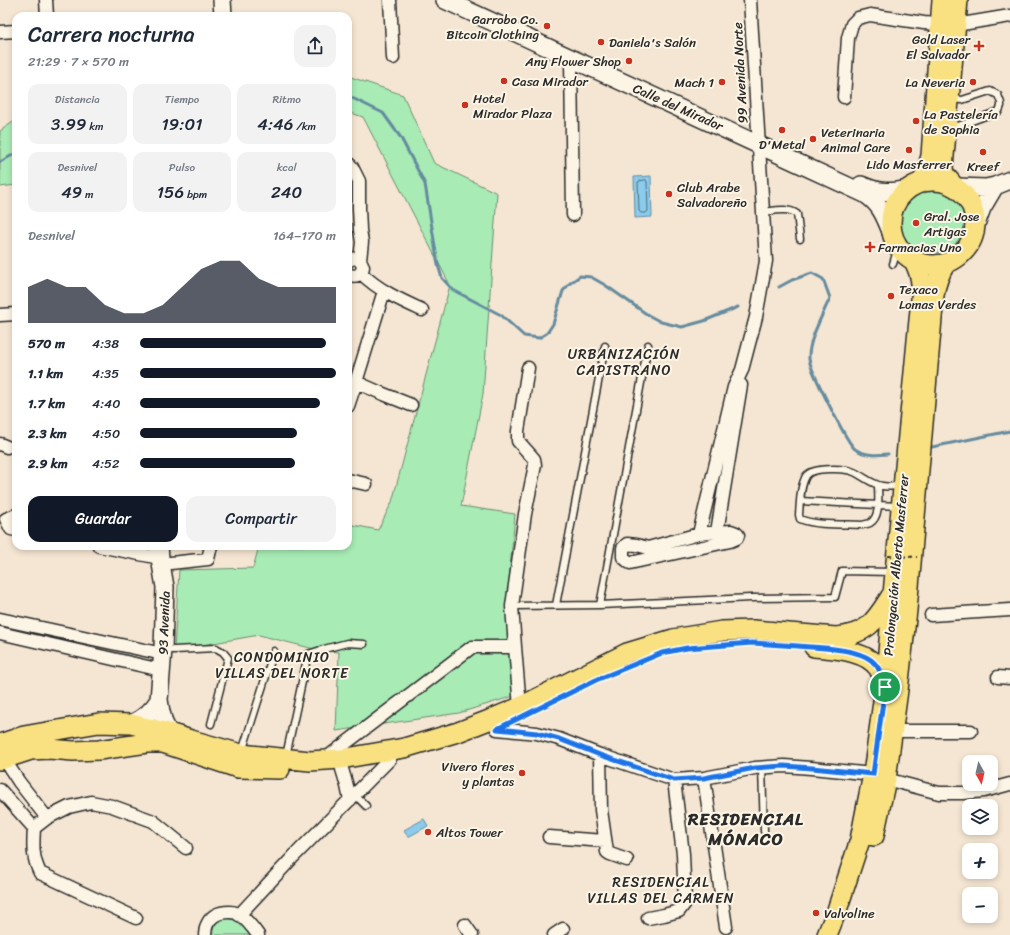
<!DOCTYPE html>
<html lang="es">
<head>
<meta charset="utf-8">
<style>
	body { margin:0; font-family:Sriracha,sans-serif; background:#f2f2f3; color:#1f2937; height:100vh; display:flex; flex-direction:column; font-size:15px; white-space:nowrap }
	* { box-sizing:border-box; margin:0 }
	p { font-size:13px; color:#747a83 }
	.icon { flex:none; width:22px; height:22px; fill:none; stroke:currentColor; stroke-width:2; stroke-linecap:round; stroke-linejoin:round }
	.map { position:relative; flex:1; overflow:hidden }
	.side { position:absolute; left:12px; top:12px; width:340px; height:538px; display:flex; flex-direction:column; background:#fff; border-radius:12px; box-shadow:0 2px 6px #0003 }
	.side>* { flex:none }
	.needle { width:26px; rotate:172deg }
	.buttons { position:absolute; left:962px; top:755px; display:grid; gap:8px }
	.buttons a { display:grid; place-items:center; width:36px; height:36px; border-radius:8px; background:#fff; box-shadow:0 2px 6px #0003; font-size:20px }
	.pin { position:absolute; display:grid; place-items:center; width:34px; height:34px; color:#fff; margin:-17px; border:2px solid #fff; border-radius:50%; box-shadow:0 1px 4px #0007 }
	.round { display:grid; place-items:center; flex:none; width:42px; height:42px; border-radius:12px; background:#f2f2f3 }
	.head { display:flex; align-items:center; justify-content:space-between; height:68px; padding:0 16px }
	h1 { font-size:22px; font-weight:600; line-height:30px }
	.figures { display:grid; grid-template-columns:repeat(3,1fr); gap:6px; height:68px; padding:4px 16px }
	.figures div { display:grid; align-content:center; border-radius:10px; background:#f2f2f3; text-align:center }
	.figures b { font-size:17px; font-weight:600 }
	.figures small { font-size:11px; font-weight:400 }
	.figures p { font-size:11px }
	.chart { height:112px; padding:8px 16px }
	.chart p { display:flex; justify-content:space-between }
	.chart svg { width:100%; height:72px; margin-top:4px; fill:#111827; opacity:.7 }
	.cta { display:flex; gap:8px; margin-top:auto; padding:8px 16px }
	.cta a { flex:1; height:46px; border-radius:12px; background:#111827; color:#fff; font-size:16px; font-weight:600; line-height:46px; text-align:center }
	.cta a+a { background:#f2f2f3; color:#1f2937 }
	ul { padding:0 16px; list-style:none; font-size:13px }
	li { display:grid; grid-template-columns:64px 48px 1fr; align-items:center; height:30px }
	li i { height:10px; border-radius:5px; background:#111827 }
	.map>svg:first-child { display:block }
</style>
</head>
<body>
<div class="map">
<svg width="1010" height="935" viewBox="0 0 1010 935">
	<rect width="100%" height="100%" fill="#f5e6d3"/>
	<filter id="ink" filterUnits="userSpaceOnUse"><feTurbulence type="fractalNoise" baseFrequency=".025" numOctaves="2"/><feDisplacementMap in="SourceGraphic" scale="8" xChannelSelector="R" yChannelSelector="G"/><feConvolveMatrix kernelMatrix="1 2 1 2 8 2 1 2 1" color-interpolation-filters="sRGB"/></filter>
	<g filter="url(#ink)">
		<path fill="#a8ebb5" stroke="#6a8b70" d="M348 76 403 95 434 163 497 193 483 394 461 506 515 514 508 591 514 696 459 713 336 731 339 652 322 651 259 635 174 650 179 570 253 568 259 546H348V524L378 530 392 502 450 285 363 117 348 112Z
			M16 120V185L0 187V131Z
			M899 220a33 33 0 1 1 66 0a33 33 0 1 1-66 0Z
			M227 918C240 920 243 926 251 935H213C212 924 217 921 227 918Z"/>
		<path fill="#8bcbec" stroke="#658b9f" d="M651 176 652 217 635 218 634 177Z
			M424 819 428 826 408 837 404 830Z"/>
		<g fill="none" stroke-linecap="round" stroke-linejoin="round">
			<path stroke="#516b78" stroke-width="1" d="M646 180 647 182 648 211 646 213H641L639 211 638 182 640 181Z"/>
			<path stroke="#658b9f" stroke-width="3" d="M348 96 383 113 401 138 425 184 438 265 442 278 453 290 501 315 524 336 539 338 547 333 553 324 563 291 569 284 580 276 591 277 605 285 648 315 661 322 682 327 704 321 738 307
				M0 162 16 153
				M779 287 792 280 812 273 823 279 830 298C822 316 808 341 809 359 810 369 847 443 855 449 865 456 877 455 888 454
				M932 447 1010 431"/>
			<g stroke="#2b2b2b" stroke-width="9">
				<path id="lane" d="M950 126H958L999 111 1001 106V103L998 95 990 91 962 100 952 99
					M763 212C773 211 788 207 797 214L800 239
					M893 264 898 247
					M878 485C878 495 881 517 870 523 868 524 865 524 863 525 846 524 816 526 800 519L799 515C800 502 800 487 806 476 812 467 845 468 854 472 863 476 871 484 882 486 887 487 894 486 900 486
					M800 501 898 506
					M556 605 605 346
					M600 605 648 345
					M512 606 600 605 751 598 835 597 842 571 892 572
					M164 649 174 650 216 648 223 652 228 658 211 724
					M242 752 274 651
					M286 756 308 654 324 649 347 643 364 644
					M762 767 764 831
					M355 795 366 806"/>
			</g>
			<g stroke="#2b2b2b" stroke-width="15">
				<path id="street" d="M46 0 47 16
					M390 0 393 58
					M956 25 1010 16
					M0 32 16 31
					M571 59 573 215
					M844 97 848 38 852 24 858 18 870 15 924 23 940 24
					M348 163 352 167 359 181V208L360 230 362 242 360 260
					M348 261C355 256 361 259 363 267 362 275 355 278 348 274
					M361 273C378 290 400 300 422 310
					M0 315 16 314
					M356 382 381 393 411 405
					M348 406 356 382 384 291
					M0 444 7 447
					M348 480 366 484
					M16 515 6 519 11 529 16 530
					M731 531 736 533 738 535 737 538 730 541 630 563 623 557V548L627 544 637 545 648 548 699 534 717 532Z
					M717 532 741 385
					M699 534 734 387 742 370 756 317 766 261 750 0
					M99 546 160 558
					M161 564 208 559 211 546
					M931 615 1010 610
					M0 619 163 654
					M0 633 161 670
					M515 647 520 707
					M998 677 1010 678
					M497 729 537 733 559 739 600 755 674 780 704 778 755 768 784 766 811 768 873 774
					M893 731H971
					M600 755 601 810 607 852 610 854 627 860
					M4 759 19 782 47 818
					M325 759 472 647H515L512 606 525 514 535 465 534 459 518 441V431L528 368
					M342 769 347 786 350 800
					M704 778 726 927
					M886 779 939 793H963L984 791 1010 784
					M0 790 34 828C33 845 32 857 40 873L136 918
					M34 828 47 818 69 807 91 802 112 806 153 821 186 848
					M549 837 605 841
					M239 915 294 856 390 759
					M648 918 664 915 679 911 685 903 683 854 674 780
					M465 925 472 935
					M205 935C205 928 208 920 214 916 219 912 231 911 236 913 243 915 254 929 258 935
					M554 935 563 929"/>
			</g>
			<g stroke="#2b2b2b" stroke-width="20">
				<path id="secondary" d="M222 0 223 16
					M445 0 865 194C881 204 885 217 892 234
					M861 185C879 193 890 193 909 189
					M956 187 986 188 995 186 1010 180
					M976 224 982 208 995 186
					M159 546 160 558 165 587 163 649 159 700 161 712 164 723 169 733
					M131 724C144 718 151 712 159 700"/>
			</g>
			<g stroke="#2b2b2b" stroke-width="22">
				<path id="primary" d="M891 223a42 42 0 1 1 84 0a42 42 0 1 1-84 0Z
					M921 183C927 174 928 166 931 156L942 0
					M954 186 944 174 943 167 958 0
					M814 647C834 649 867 650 879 669 882 675 883 681 885 687
					M0 744 24 736 81 726 99 723 131 724 169 733 191 740 241 754 310 761 341 759 404 748 458 732 489 720 520 707 627 653 673 639 722 631 753 630 836 637C870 634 876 619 893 593
					M0 760 31 750 49 749 73 751 99 750 147 743H163L238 768 280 769
					M874 836 886 779 898 690 907 610 934 295C936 282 939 274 946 263
					M827 935 837 910 860 840 873 774 885 687 895 572 921 299C922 284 921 275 914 261"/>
			</g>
			<use href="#lane" stroke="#fcf5e5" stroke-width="6"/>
			<use href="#street" stroke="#fcf5e5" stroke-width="12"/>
			<use href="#secondary" stroke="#fcf5e5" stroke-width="17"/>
			<use href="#primary" stroke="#f9e181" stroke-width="19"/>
			<path stroke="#2b2b2b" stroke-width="2" stroke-dasharray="4 3" stroke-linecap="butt" d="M888 556 917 557"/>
		</g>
	</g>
	<g fill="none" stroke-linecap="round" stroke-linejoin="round" filter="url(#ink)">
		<g stroke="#fff" stroke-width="8">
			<path id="route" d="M752 643C767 644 783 645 798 646 818 648 855 648 871 660 880 667 882 676 885 687L873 774 812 768 784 766 755 768 704 778 674 780 600 755 559 739 537 733 497 729 596 680 662 653 687 648Z"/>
		</g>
		<use href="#route" stroke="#1a73e8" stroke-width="5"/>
	</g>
	<g fill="#c8321e" stroke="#fcf5e5" stroke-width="1.5">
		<circle cx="547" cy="26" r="4"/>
		<circle cx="601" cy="42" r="4"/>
		<path d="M977 40h4v4h4v4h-4v4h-4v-4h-4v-4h4z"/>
		<circle cx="629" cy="61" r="4"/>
		<circle cx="504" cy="81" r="4"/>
		<circle cx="722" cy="82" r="4"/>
		<circle cx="973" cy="82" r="4"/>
		<circle cx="465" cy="105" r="4"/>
		<circle cx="916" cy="121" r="4"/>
		<circle cx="782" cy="130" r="4"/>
		<circle cx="813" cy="139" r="4"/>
		<circle cx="909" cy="150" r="4"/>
		<circle cx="983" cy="152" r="4"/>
		<circle cx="669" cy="194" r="4"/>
		<circle cx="916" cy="223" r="4"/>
		<path d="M868 241h4v4h4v4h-4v4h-4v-4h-4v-4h4z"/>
		<circle cx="891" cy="296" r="4"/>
		<circle cx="522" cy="773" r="4"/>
		<circle cx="428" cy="832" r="4"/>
		<circle cx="816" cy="913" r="4"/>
	</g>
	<g text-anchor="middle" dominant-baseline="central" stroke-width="4" stroke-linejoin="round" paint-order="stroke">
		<g font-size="13" fill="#2b2b2b" stroke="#fcf5e5" text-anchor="start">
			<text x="539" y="19" text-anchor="end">Garrobo Co.<tspan x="539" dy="15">Bitcoin Clothing</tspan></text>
			<text x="970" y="39" text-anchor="end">Gold Laser<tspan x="970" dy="15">El Salvador</tspan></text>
			<text x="609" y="42">Daniela's Salón</text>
			<text x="621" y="61" text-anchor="end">Any Flower Shop</text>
			<text x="512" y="81">Casa Mirador</text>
			<text x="714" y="82" text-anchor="end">Mach 1</text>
			<text x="965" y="82" text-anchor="end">La Neveria</text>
			<text x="473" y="98">Hotel<tspan x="473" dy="15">Mirador Plaza</tspan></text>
			<text x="924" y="114">La Pastelería<tspan x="924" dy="15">de Sophia</tspan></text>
			<text x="821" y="132">Veterinaria<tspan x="821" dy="15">Animal Care</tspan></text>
			<text x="782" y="144" text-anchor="middle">D'Metal</text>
			<text x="909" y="164" text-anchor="middle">Lido Masferrer</text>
			<text x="983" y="166" text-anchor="middle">Kreef</text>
			<text x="677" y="187">Club Arabe<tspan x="677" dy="15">Salvadoreño</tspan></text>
			<text x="924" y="216">Gral. Jose<tspan x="924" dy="15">Artigas</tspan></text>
			<text x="878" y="247">Farmacias Uno</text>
			<text x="899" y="289">Texaco<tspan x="899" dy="15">Lomas Verdes</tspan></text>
			<text x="514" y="766" text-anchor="end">Vivero flores<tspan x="514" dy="15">y plantas</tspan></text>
			<text x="436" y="832">Altos Tower</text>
			<text x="824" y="913">Valvoline</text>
		</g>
		<g font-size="13" fill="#2b2b2b" stroke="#fcf5e5">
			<text transform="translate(740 73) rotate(-93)">99 Avenida Norte</text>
			<text transform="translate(678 107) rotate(24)">Calle del Mirador</text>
			<text transform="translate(896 565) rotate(-85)">Prolongación Alberto Masferrer</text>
			<text transform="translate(164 623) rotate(-88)">93 Avenida</text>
		</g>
		<g font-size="14" letter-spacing="1" fill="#2b2b2b" stroke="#fcf5e5">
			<text x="624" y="354">URBANIZACIÓN<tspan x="624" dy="16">CAPISTRANO</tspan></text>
			<text x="282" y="657">CONDOMINIO<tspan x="282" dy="16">VILLAS DEL NORTE</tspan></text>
			<text x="661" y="882">RESIDENCIAL<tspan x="661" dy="16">VILLAS DEL CARMEN</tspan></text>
		</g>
		<g font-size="17" font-weight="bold" letter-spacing="1" fill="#2b2b2b" stroke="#fcf5e5">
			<text x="746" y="819">RESIDENCIAL<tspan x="746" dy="20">MÓNACO</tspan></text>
		</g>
	</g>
</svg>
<div class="buttons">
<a><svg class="needle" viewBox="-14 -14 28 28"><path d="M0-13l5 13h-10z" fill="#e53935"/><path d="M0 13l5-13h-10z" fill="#747a83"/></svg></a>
<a><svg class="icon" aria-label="layers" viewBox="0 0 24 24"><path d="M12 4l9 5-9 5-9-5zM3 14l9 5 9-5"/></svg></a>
<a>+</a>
<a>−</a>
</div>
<div class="pin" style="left:885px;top:687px;background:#1e9e55"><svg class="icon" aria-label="arrive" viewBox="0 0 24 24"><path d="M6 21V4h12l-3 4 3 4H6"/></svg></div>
<section class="side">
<div class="head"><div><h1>Carrera nocturna</h1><p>21:29 · 7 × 570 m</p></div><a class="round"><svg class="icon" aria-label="share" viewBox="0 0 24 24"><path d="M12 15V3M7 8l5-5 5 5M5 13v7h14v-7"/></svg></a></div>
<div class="figures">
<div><p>Distancia</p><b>3.99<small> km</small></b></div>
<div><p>Tiempo</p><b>19:01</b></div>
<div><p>Ritmo</p><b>4:46<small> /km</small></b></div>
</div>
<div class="figures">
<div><p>Desnivel</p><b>49<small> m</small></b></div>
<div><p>Pulso</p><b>156<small> bpm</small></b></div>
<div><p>kcal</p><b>240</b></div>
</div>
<div class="chart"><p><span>Desnivel</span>164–170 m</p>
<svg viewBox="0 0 160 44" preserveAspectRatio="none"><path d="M0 44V22L10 17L20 22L30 22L40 33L50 38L60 38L70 33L80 22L90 11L100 6L110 6L120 17L130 22L140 22L150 22L160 22V44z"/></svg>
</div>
<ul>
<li><b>570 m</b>4:38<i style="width:95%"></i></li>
<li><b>1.1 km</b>4:35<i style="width:100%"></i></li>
<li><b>1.7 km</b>4:40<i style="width:92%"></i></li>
<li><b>2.3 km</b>4:50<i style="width:80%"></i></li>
<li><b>2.9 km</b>4:52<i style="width:79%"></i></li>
</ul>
<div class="cta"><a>Guardar</a><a>Compartir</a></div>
</section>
</div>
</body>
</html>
